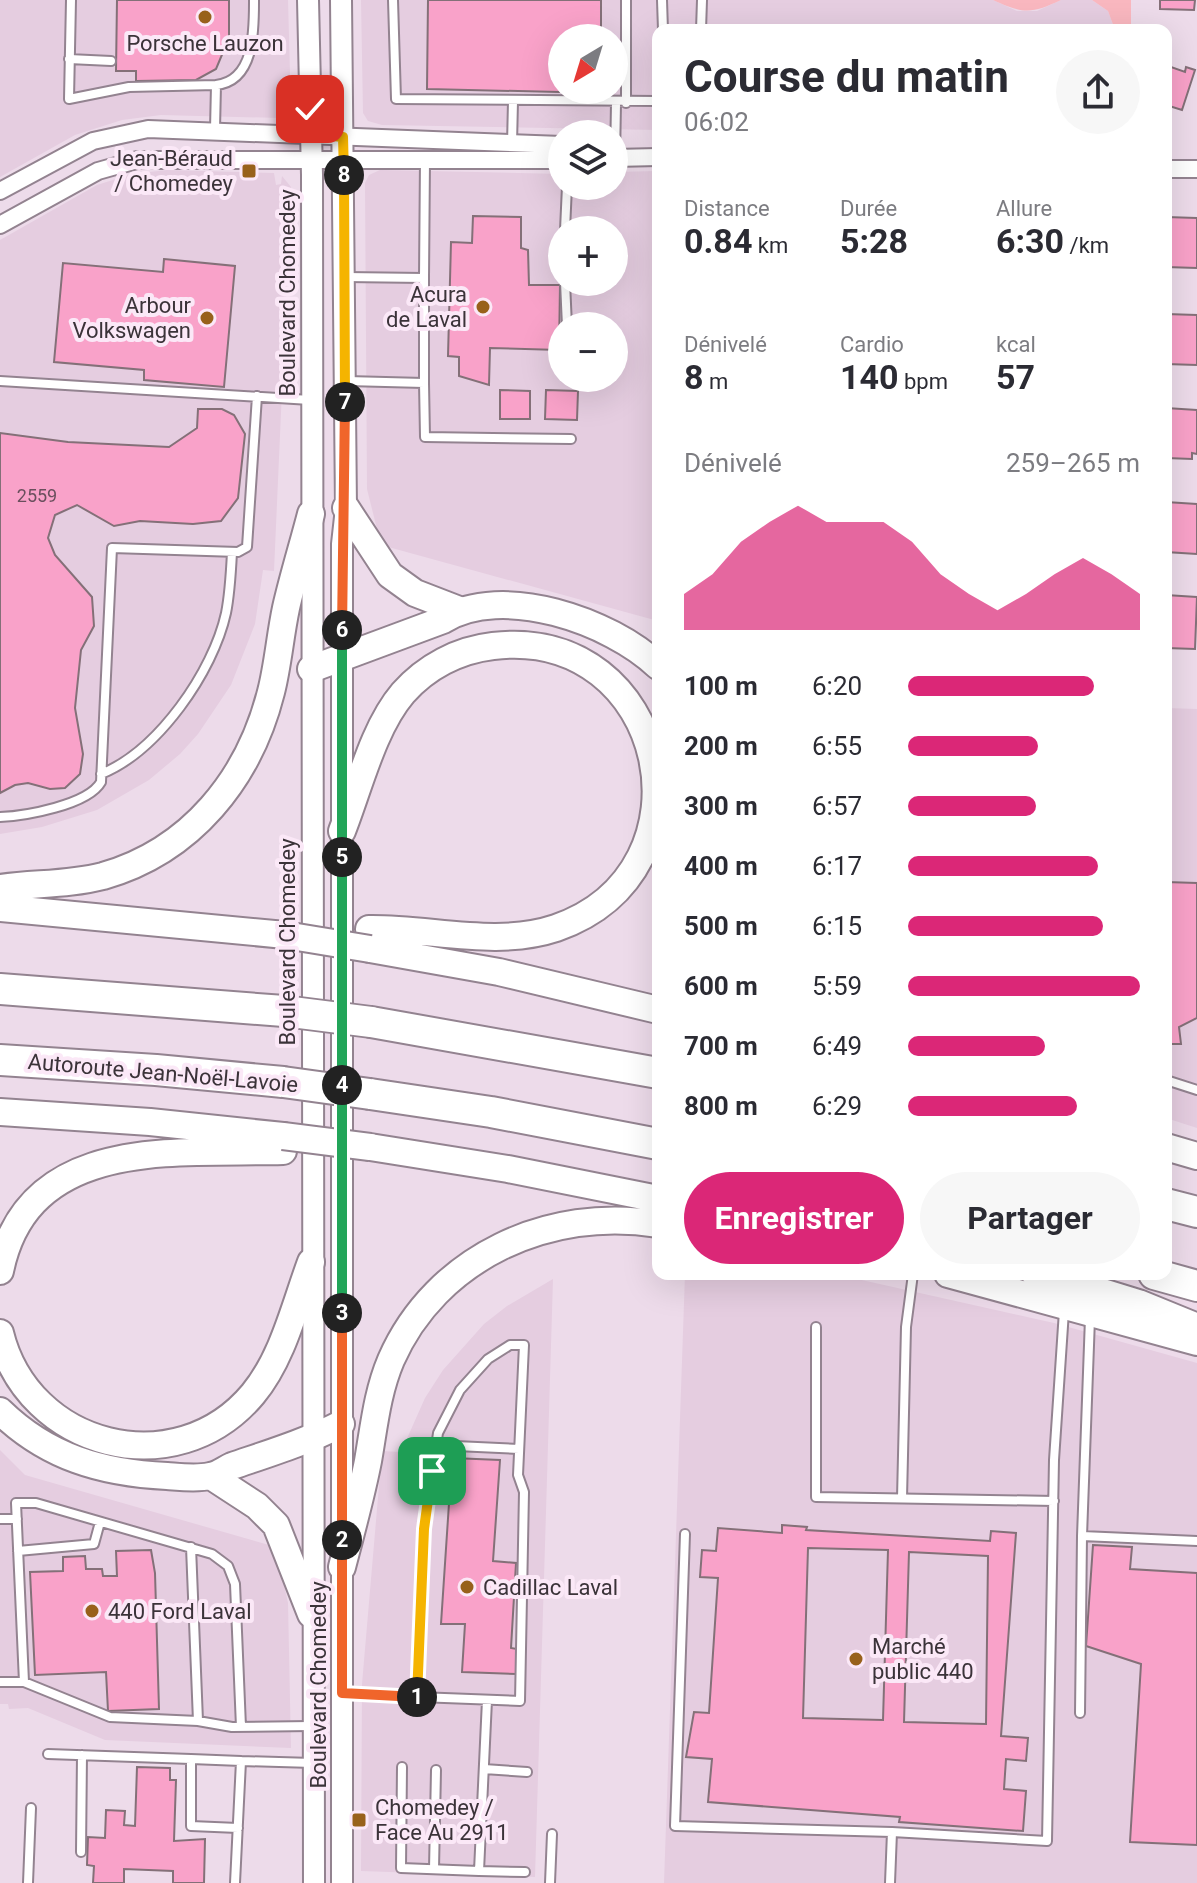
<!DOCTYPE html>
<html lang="fr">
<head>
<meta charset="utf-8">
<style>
	body { margin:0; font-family:Roboto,sans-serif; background:#f7f7f7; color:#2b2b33; height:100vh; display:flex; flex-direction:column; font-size:30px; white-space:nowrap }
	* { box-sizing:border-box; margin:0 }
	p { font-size:26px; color:#7c7c81 }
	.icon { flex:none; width:44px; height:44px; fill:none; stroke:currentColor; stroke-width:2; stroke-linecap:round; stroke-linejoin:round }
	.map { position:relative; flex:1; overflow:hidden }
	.side { position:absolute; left:652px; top:24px; width:520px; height:1256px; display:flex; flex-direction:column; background:#fff; border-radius:16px; box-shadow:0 8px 32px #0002 }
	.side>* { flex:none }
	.needle { width:52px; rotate:218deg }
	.controls { position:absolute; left:548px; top:24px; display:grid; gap:16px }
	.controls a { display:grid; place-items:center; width:80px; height:80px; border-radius:50%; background:#fff; box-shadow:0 8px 32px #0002; font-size:40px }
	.pin { position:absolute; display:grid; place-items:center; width:68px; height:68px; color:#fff; margin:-34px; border-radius:16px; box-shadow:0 4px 12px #0006 }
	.km { position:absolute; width:40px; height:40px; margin:-20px; border-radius:50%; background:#222; color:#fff; font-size:22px; line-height:40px; text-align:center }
	.round { display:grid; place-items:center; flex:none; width:84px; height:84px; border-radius:42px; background:#f7f7f7 }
	.overview { display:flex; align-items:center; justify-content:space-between; height:136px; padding:0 32px }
	h1 { font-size:44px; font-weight:700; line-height:60px }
	.metrics { display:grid; grid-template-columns:repeat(3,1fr); gap:12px; height:136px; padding:8px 32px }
	.metrics div { display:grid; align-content:center }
	.metrics b { font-size:34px; font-weight:700 }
	.metrics small { font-size:22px; font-weight:400 }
	.metrics p { font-size:22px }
	.chart { height:224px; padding:16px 32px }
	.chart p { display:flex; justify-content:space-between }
	.chart svg { width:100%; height:144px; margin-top:8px; fill:#db2777; opacity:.7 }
	.button { display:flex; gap:16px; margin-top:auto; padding:16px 32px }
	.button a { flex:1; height:92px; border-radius:48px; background:#db2777; color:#fff; font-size:32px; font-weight:700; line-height:92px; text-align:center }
	.button a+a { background:#f7f7f7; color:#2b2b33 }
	ul { padding:0 32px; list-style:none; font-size:26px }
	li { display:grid; grid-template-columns:128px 96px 1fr; align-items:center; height:60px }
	li i { height:20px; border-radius:10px; background:#db2777 }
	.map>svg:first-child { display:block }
</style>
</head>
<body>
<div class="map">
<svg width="1197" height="1883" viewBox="0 0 1197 1883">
	<rect width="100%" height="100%" fill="#eddbea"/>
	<path fill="#e5cde0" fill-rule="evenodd" d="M0 0H288L291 110 280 118 161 115 122 120 75 135 0 177Z
		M361 0H993L1017 11H1037L1061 0H1092L1108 11 1115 30H658V130L382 125 368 121 363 113ZM562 38H614V90H562Z
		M167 170 274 173 276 185 281 184 282 176 291 187 274 571 263 570 255 624 231 685 198 734 180 754 149 780 97 810 42 827 0 834V240L97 185 132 174Z
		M380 170 562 174V186H614V172L658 171V621L381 545 367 489 365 183 369 175ZM562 230H614V282H562ZM562 326H614V378H562Z
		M1166 708 1197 709V1128L1166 1118Z
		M685 1274H835L1054 1323 1197 1363V1883H664Z
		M553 1279 535 1877 361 1871 362 1684 382 1451 401 1452 425 1398 443 1370 484 1324 507 1306Z
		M0 1450 25 1475 276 1547 288 1603 291 1748 105 1740 28 1708 9 1709 8 1704H0Z"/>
	<path fill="#f9b7bf" d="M993 0H1061C1031 14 1024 14 993 0Z
		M1092 0H1131V30H1115L1108 11Z"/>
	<path fill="#f9a2c9" stroke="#847078" stroke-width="2" fill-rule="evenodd" d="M117 0H229V38L216 69 196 80 136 81V71H116Z
		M428 0H601V38H562V90H601V93L427 89Z
		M1160 0H1195L1194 10 1160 9Z
		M1166 61 1168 66 1185 72 1186 67 1195 70 1182 110 1166 105Z
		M473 216 521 217V248L528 250 529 285H560L559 350 490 348 489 385 459 376V357L448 356 451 242 472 243Z
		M1166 217 1197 218V268L1166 267Z
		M164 259 235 266 224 387 144 380V370L54 362 63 263 163 272Z
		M1166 314 1197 315V365L1166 364Z
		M500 390 530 391V419H500Z
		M546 390 578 391 577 420 545 419Z
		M1166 408 1197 410V454L1192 453V459L1166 458Z
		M198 409H222L234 415 245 434 238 498 221 521 193 524 140 521 114 526 77 505 55 515 48 538 55 555 92 597 94 626 81 650 75 708 83 754 80 774 65 788 50 789 28 783 15 785 0 793V433L68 442 169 447 197 428Z
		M1166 502 1197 504V554L1166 552Z
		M1166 595 1197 597 1195 649 1166 648Z
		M1166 882 1197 883V1018L1179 1027 1181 1044H1166Z
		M452 1458 500 1460 493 1561 516 1563 511 1648 517 1649 516 1674 462 1672 465 1624H441Z
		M782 1525 807 1527 806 1530 990 1541 991 1531 1016 1533 1001 1736 1028 1738 1026 1761 1006 1759 1004 1789 1026 1791 1023 1831 899 1822 900 1817 708 1802 712 1759 686 1757 694 1712 709 1713 718 1578 700 1577 702 1550 716 1551 718 1528 782 1533ZM808 1548 888 1550 883 1720 803 1718ZM909 1552 988 1556 986 1724 904 1722Z
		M1093 1545 1132 1547 1130 1569 1197 1573V1845L1130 1842 1141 1664 1086 1646Z
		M151 1550 155 1573 159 1709 108 1711 106 1672 35 1675 30 1572 63 1571V1557L85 1556 86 1569H102L103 1576H117L116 1551Z
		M137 1767 170 1768V1780H176L174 1841 205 1839 204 1883H173V1871L124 1869V1883H93L94 1866 87 1865 88 1837 105 1838 106 1810 125 1811 124 1825 135 1826Z"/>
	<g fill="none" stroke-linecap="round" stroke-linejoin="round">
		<g stroke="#938390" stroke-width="12">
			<path id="service" d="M71 0 69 99 129 87 216 85
				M393 0 396 99 658 101
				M662 0 663 30
				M701 30 702 0
				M69 59 111 61
				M626 103V0
				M215 129 216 85C255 81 254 30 254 0
				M512 144 513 101
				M615 158 616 103
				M565 230 567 186
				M345 277 424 278V383L347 381
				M424 278 425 159
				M565 282 567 326
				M0 381 310 400
				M424 383 425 437 571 439
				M101 774C158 751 213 672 226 613 230 593 231 572 232 552
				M0 817C25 816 88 805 101 782L112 548 238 552 247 547 257 396
				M1166 1080 1197 1090
				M1090 1318 1082 1536 1197 1541
				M816 1327V1497L1054 1501
				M434 1445 519 1449
				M902 1498 906 1327 913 1274
				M0 1519H17
				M685 1534 675 1826 892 1832 1047 1841 1054 1460 1064 1311
				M191 1547 198 1721 232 1727 311 1726
				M18 1551 94 1544 100 1522
				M0 1682H24L110 1717 198 1721
				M24 1682 16 1503H36L212 1554 228 1566 235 1584 241 1727
				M343 1693 418 1697 424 1529 438 1433 460 1390 488 1359 510 1345H524L518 1475 524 1492 520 1701 418 1697
				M1080 1713 1082 1536
				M48 1754 191 1759
				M402 1767 401 1868 479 1871 487 1700
				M484 1769 527 1772
				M238 1828 191 1826V1759L241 1761
				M81 1852 82 1755
				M434 1869 436 1770
				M479 1871 525 1872
				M28 1883 31 1808
				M235 1883 241 1761 313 1763
				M550 1883 552 1834
				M890 1883 892 1832"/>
		</g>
		<g stroke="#938390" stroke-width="20">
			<path id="minor" d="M614 158 658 157
				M1166 169H1197
				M0 191 93 141 148 129 562 145
				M0 225 98 171 137 160H562"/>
		</g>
		<g stroke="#938390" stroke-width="24">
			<path id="tertiary" d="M308 0 312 175 314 1883
				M341 0 346 508 342 544V1883"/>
		</g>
		<g stroke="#938390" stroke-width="30">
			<path id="primary" d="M346 508 390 575 415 593 459 610
				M311 669 443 620C502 583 611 621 658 666
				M342 831C359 788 373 728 403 693 426 667 458 650 493 646 668 625 721 871 556 928 496 948 431 928 369 929
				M0 888C35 883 68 885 103 876 191 851 249 779 271 692 278 665 280 636 286 608 293 577 303 545 311 514
				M0 908 285 935
				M370 949 499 972 658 1010
				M0 1112 150 1122 283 1136
				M370 1147 508 1169 658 1199
				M1166 1147 1197 1156
				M0 1271C28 1134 178 1154 283 1151
				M948 1274 1197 1342
				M0 1333C28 1448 176 1486 253 1394 283 1358 295 1305 311 1262
				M0 1411C47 1457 102 1473 167 1476 181 1477 197 1479 210 1476 218 1475 225 1469 232 1466 270 1453 306 1442 341 1424
				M211 1476 257 1506 276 1525 311 1614
				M342 1567C351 1532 361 1497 368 1461 374 1427 377 1393 391 1360 436 1257 550 1206 658 1224"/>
		</g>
		<g stroke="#938390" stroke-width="34">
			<path id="motorway" d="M0 989 284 1011
				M371 1022 658 1073
				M0 1060 156 1070 283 1082
				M370 1094 491 1112 658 1144
				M1166 1204 1197 1212
				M1037 1274 1138 1305 1197 1329
				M1154 1274 1197 1286"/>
		</g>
		<use href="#service" stroke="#fff" stroke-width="8"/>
		<use href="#minor" stroke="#fff" stroke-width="16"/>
		<use href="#tertiary" stroke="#fff" stroke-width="20"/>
		<use href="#primary" stroke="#fff" stroke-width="26"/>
		<use href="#motorway" stroke="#fff" stroke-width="30"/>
		<g stroke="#938390" stroke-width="30" stroke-linecap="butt">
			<path id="primary-bridge" d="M285 935 370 949
				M283 1136 370 1147"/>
		</g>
		<g stroke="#938390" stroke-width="34" stroke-linecap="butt">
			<path id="motorway-bridge" d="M284 1011 371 1022
				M283 1082 370 1094"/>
		</g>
		<use href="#primary-bridge" stroke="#fff" stroke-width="26"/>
		<use href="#motorway-bridge" stroke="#fff" stroke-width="30"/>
	</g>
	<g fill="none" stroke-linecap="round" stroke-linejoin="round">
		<g stroke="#fff" stroke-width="16">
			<path id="split-1" d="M417 1697 424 1529 432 1471"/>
		</g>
		<g stroke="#fff" stroke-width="16">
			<path id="split-2" d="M342 1540V1693L417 1697"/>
		</g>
		<g stroke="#fff" stroke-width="16">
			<path id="split-3" d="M342 1313V1540"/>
		</g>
		<g stroke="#fff" stroke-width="16">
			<path id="split-4" d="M342 1313V1085"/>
		</g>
		<g stroke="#fff" stroke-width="16">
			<path id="split-5" d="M342 857V1085"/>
		</g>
		<g stroke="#fff" stroke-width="16">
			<path id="split-6" d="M342 857V630"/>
		</g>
		<g stroke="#fff" stroke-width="16">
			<path id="split-7" d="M342 630 345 402"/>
		</g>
		<g stroke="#fff" stroke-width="16">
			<path id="split-8" d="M344 175 345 402"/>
		</g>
		<g stroke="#fff" stroke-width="16">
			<path id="split-9" d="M310 109 311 134 343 137 344 175"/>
		</g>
		<use href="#split-1" stroke="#f5b400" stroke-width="10"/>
		<use href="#split-2" stroke="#f0652b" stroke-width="10"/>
		<use href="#split-3" stroke="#f0652b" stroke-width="10"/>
		<use href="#split-4" stroke="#22a559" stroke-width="10"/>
		<use href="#split-5" stroke="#22a559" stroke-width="10"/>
		<use href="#split-6" stroke="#22a559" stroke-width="10"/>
		<use href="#split-7" stroke="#f0652b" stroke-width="10"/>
		<use href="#split-8" stroke="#f5b400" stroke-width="10"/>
		<use href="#split-9" stroke="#f5b400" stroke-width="10"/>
	</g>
	<g fill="#98611b" stroke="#fbe8f7" stroke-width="3">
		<circle cx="205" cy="17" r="8"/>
		<rect x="241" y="163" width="16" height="16" rx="4"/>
		<circle cx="483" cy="307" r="8"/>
		<circle cx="207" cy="318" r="8"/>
		<circle cx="467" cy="1587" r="8"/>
		<circle cx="92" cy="1611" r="8"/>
		<circle cx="856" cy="1659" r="8"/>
		<rect x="351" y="1812" width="16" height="16" rx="4"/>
	</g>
	<g text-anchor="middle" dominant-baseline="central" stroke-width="8" stroke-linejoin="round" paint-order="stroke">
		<g font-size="18" fill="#6a4f5d">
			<text x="37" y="495">2559</text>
		</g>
		<g font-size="22" fill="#3b3339" stroke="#fbe8f7" text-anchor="start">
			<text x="205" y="43" text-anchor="middle">Porsche Lauzon</text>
			<text x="233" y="158" text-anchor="end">Jean-Béraud<tspan x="233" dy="25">/ Chomedey</tspan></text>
			<text x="467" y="294" text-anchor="end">Acura<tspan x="467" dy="25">de Laval</tspan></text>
			<text x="191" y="305" text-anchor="end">Arbour<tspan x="191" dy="25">Volkswagen</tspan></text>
			<text x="483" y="1587">Cadillac Laval</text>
			<text x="108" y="1611">440 Ford Laval</text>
			<text x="872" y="1646">Marché<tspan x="872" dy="25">public 440</tspan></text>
			<text x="375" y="1807">Chomedey /<tspan x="375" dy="25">Face Au 2911</tspan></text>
		</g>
		<g font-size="22" fill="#3b3339" stroke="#fbe8f7">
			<text transform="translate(287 293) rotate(-90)">Boulevard Chomedey</text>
			<text transform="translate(287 942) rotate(-90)">Boulevard Chomedey</text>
			<text transform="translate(163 1073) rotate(5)">Autoroute Jean-Noël-Lavoie</text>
			<text transform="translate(318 1685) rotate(-90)">Boulevard Chomedey</text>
		</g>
	</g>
</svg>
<div class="controls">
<a><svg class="needle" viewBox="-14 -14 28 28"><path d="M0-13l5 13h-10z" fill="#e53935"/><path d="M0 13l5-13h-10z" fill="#7c7c81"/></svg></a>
<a><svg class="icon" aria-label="layers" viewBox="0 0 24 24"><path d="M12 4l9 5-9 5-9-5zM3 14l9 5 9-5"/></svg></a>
<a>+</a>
<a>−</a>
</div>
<div class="pin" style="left:432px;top:1471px;background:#1e9e55"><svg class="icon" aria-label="arrive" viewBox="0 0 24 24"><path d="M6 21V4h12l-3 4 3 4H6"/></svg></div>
<div class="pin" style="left:310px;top:109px;background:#d93025"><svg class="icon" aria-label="check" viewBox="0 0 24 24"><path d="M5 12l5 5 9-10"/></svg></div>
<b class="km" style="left:417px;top:1697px">1</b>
<b class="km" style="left:342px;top:1540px">2</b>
<b class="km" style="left:342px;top:1313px">3</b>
<b class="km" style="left:342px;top:1085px">4</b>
<b class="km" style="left:342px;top:857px">5</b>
<b class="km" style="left:342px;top:630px">6</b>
<b class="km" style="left:345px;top:402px">7</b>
<b class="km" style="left:344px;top:175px">8</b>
<section class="side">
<div class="overview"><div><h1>Course du matin</h1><p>06:02</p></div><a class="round"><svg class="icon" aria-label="share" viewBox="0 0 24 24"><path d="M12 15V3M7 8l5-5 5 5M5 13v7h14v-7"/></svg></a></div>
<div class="metrics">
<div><p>Distance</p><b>0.84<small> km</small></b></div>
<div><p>Durée</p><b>5:28</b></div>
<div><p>Allure</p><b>6:30<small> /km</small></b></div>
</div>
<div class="metrics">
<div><p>Dénivelé</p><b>8<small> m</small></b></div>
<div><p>Cardio</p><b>140<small> bpm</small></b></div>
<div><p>kcal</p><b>57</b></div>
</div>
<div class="chart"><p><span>Dénivelé</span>259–265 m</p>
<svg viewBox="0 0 160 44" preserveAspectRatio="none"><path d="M0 44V33L10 27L20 17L30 11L40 6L50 11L60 11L70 11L80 17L90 27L100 33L110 38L120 33L130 27L140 22L150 27L160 33V44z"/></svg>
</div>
<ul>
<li><b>100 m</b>6:20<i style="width:80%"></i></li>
<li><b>200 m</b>6:55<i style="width:56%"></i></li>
<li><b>300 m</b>6:57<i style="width:55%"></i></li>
<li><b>400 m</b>6:17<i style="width:82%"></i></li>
<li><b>500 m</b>6:15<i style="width:84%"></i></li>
<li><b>600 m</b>5:59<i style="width:100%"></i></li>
<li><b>700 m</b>6:49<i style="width:59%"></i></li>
<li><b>800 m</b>6:29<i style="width:73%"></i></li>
</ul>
<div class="button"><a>Enregistrer</a><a>Partager</a></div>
</section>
</div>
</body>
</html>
